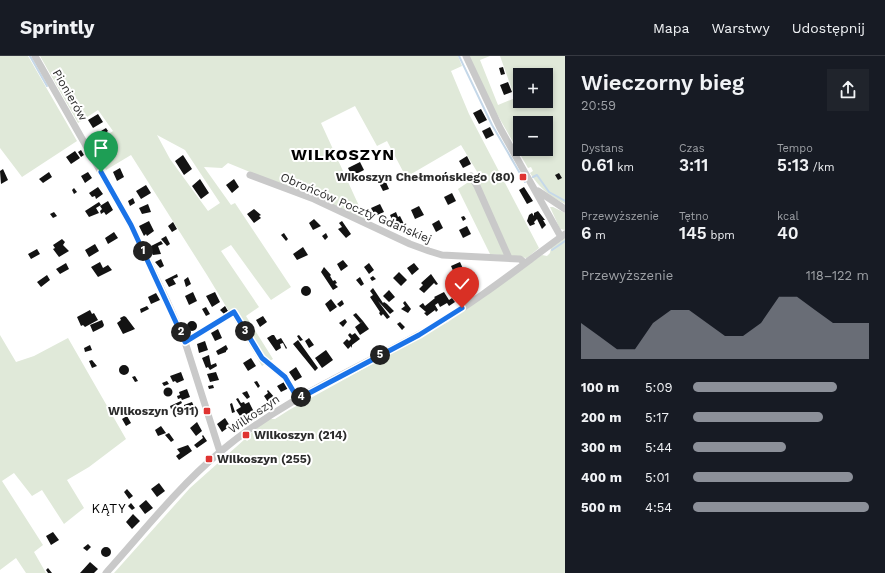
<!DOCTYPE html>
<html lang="pl">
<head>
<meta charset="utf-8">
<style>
	body { margin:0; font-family:"Work Sans",sans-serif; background:#20242c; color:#f1f3f6; height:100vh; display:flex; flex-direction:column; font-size:15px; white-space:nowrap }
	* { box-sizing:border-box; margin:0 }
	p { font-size:13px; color:#9ea1a6 }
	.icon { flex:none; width:22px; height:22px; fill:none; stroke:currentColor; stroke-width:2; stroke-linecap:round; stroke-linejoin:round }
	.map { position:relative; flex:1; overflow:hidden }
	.panel { display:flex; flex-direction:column; background:#171b24; width:320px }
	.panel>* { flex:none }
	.buttons { position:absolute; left:513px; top:12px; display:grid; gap:8px }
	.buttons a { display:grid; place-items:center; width:40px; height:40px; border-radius:0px; background:#171b24; box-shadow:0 2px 6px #0003; font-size:20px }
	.pin { position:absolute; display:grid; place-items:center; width:34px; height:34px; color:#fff; margin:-41px -17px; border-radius:50% 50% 50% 0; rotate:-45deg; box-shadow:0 0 4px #0007 }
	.pin .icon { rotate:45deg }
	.km { position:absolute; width:20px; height:20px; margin:-10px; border-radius:50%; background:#222; color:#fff; font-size:11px; line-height:20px; text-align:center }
	.round { display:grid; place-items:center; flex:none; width:42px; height:42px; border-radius:0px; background:#20242c }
	.head { display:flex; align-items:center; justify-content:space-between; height:68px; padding:0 16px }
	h1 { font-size:22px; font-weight:600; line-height:30px }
	.metrics { display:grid; grid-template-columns:repeat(3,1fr); gap:6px; height:68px; padding:4px 16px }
	.metrics div { display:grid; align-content:center }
	.metrics b { font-size:17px; font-weight:600 }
	.metrics small { font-size:11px; font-weight:400 }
	.metrics p { font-size:11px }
	.chart { height:112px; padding:8px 16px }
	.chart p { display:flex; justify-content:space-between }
	.chart svg { width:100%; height:72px; margin-top:4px; fill:#8c9099; opacity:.7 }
	ul { padding:0 16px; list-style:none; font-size:13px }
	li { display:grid; grid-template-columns:64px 48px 1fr; align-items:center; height:30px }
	li i { height:10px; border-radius:5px; background:#8c9099 }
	header { display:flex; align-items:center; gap:24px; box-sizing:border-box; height:56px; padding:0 20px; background:#171b24; border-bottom:1px solid #363941 }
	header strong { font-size:19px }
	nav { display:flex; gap:22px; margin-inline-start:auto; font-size:14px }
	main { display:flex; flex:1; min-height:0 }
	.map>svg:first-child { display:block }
</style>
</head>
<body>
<header>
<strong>Sprintly</strong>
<nav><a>Mapa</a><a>Warstwy</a><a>Udostępnij</a></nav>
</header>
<main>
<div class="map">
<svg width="565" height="517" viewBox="0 0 565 517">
	<rect width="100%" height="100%" fill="#fff"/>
	<path fill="#e0e9d9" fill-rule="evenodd" d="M0 0H28L77 85 22 121 0 92Z
		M40 0H458L462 10 451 15 469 58 539 192 527 202 490 198 458 133 479 119 461 89 406 121 387 85 377 90 355 50 321 67 365 163 228 107 222 112 204 111 231 149 235 147 291 231 271 244 231 189 221 195 259 251 246 260 273 303 262 310 207 219 131 99 106 114 92 90 113 75 98 54 78 67ZM157 79 185 94 220 147 208 155 170 103Z
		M469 0H490L480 4 498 49 515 42 500 0H565V148C550 140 539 132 530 117L533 115 531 111 528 112 493 51ZM520 19H546V45H520ZM520 67H546V93H520Z
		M550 151H553L565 157V174L560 173Z
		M565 182V517H114L190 432 245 383 247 385 251 382 250 378 268 363H275L289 354 448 266 542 199 547 200 550 197 551 192Z
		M0 279 16 306 34 300 68 282 126 383 89 411 67 424 84 452 64 468 42 434 32 440 14 417 2 425 43 489 34 496 46 517H26L16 502 0 514Z"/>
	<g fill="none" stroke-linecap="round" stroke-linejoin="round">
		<path stroke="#c5d8e9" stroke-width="2" d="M30 0 47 30
			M459 0 492 69 525 126
			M533 121 537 119 549 136 565 145
			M552 194 565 185"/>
	</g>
	<path fill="#131313" d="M503 11 505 18 501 19 499 12Z
		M508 26 512 36 504 39 500 29Z
		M481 53 487 64 479 68 473 57Z
		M98 58 103 66 93 72 88 64Z
		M490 71 494 79 486 83 482 75Z
		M106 72 108 75 103 79 101 75Z
		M81 94 84 99 81 101 78 96Z
		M75 95 80 102 71 108 66 101Z
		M183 99 192 113 184 119 175 105Z
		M467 100 471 108 463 112 459 105Z
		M360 106 364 114 352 120 348 112Z
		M120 112 124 121 117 125 113 116Z
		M3 113 8 124 1 128 0 115Z
		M49 116 52 121 43 127 39 123Z
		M88 116 92 122 85 127 81 120Z
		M559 117 562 122 558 124 555 119Z
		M200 123 209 137 201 143 192 130Z
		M234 123 239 131 232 137 226 129Z
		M385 124 389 133 383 135 379 127Z
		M146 129 151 137 141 143 136 135Z
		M98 131 103 138 96 143 95 140 92 141 89 137Z
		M524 131 533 145 527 148 519 134Z
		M74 132 77 136 74 138 72 134Z
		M452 137 456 145 448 149 444 141Z
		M133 142 135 147 130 150 128 145Z
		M108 145 113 154 106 159 104 156 101 158 100 155 102 153 100 150Z
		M99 146 101 149 96 152 99 157 89 161 85 155Z
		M148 148 151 156 142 158 139 152Z
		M380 148 384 156 375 160 371 152Z
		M419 150 424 159 415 163 411 154Z
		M254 153 261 159 259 160 261 162 254 167 247 158Z
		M538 155 545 164H543L546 169 542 173 537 163 534 166 535 168 530 170 527 165 529 159 532 157 534 160V157Z
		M54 156 57 160 53 162 50 158Z
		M396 156 398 161 400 160 404 168 396 172 390 159Z
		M464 160 466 163 463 165 461 161Z
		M314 163 321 170 313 174 309 167Z
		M439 164 443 172 436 176 432 168Z
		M149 165 154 175 147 180 146 178 144 180 139 170Z
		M342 165 351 178 346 182 338 173 342 171 339 167Z
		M173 166 177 173 172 176 168 170Z
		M467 170 471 178 463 182 459 174Z
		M114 176 118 182 108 188 105 182Z
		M284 177 288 183 286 185 281 179Z
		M326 177 328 181 325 184 322 180Z
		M166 180 170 188 167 190 161 183Z
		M62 183 65 186 63 189 69 195 59 201 53 193 55 192 53 189Z
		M161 185 163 188 158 190 161 198 153 199 149 191Z
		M95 188 99 195 89 201 85 194Z
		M303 191 308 199 297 204 293 198Z
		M37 193 40 198 31 203 28 198Z
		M161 203 164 210 160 212 155 206Z
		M343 204 348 210 341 215 337 208Z
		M100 206 103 212 108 209 112 214 98 221 91 211Z
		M460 206 464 215 460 217 461 218 455 219 451 210Z
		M66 207 69 213 60 218 56 213Z
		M369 207 374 214 369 218 364 211Z
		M414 207 419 213 412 219 407 212Z
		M324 211 331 219 330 220 333 225 335 224 337 227 335 228 338 231 333 234 321 216Z
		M399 216 407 224 401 230 393 222Z
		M474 216 478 227 470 230 466 219Z
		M177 218 178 221 173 223 176 228 169 231 165 224Z
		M431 218 438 228 436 229 434 227 424 237 419 233 423 229 421 227Z
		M47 219 50 224 41 231 37 226Z
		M373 220 376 223 372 225 370 222Z
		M188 221 191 228 186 231 184 224Z
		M360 221 364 228 361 230 356 224Z
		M455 225 460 232 453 237 448 229Z
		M301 235a5 5 0 1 1 10 0a5 5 0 1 1-10 0Z
		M373 232 383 247 384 246 387 248 394 255 390 258 378 245 390 261 387 263 383 258 381 260 379 257 380 256 370 241 373 239 370 235Z
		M389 234 395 241 389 246 383 240Z
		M193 236 197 245 189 249 185 240Z
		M215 236 220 246 212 251 206 240Z
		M444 236 449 244 452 242 455 246 449 250 447 247 440 251 438 247 435 249 438 254 436 256 435 254 427 260 424 257 426 256 419 250 423 247 425 250 435 242 434 241Z
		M156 237 160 244 151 248 148 241Z
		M331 243 337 251 330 256 325 248Z
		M342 244 344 248 340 251 337 248Z
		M405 245 411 253 408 257 401 253 405 250 403 247Z
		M147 250 149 253 141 257 140 253Z
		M225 250 228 255 224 258 220 254Z
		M206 251 210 258 206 260 202 253Z
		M90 254 92 258 94 257 98 264 85 271 83 269 81 270 77 261Z
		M356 257 363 265 360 267 353 259Z
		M124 260 126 261 135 273 123 278 117 267 121 264 120 262Z
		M263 260 267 266 260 271 256 264Z
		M345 263 347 266 343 271 339 267Z
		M102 264 104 269 103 271 93 276 90 269Z
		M363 265 369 273 360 279 355 271Z
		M187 270a5 5 0 1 1 10 0a5 5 0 1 1-10 0Z
		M400 266 405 271 402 274 397 268Z
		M218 273 222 282 215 285 211 277Z
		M350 277 352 279 355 277 360 283 352 289V292L351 290 348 293 343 287 347 283 349 285 351 283 348 279Z
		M272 279H274L277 284 281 282 287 292 286 293 283 287 280 288 281 292 276 295 267 282Z
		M299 279 303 284 300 285 297 280Z
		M309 282 314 289 309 292 305 285Z
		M298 284 318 312 315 315 293 288Z
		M205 285 208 294 199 297 197 288Z
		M90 289 92 294 85 296 84 292Z
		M226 289 228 293 226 295V296L218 299 216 295Z
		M326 294 333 304 322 312 315 302Z
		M209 299 211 309 216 307 217 310 210 314 208 311 206 312 202 302Z
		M251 302 256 310 248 315 243 307Z
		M92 304 97 310 92 312 89 305Z
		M119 314a5 5 0 1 1 10 0a5 5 0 1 1-10 0Z
		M296 311 302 321 295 325 289 316Z
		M181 316 184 324 177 327 175 325 173 326 170 320Z
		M216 316 219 324 210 326 207 318Z
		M135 320 138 325 135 326 132 321Z
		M167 325 169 328 164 330 162 327Z
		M257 325 260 330 258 332 254 326Z
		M286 325 289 332 281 336 277 330Z
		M213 329 214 332 209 333 208 330Z
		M163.5 336a4.5 4.5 0 1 1 9 0a4.5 4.5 0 1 1-9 0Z
		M187 333 190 341 182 344 181 342 178 343 177 340 180 339 179 336Z
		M268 334 275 342 268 346 264 340 268 337 267 335Z
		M247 335 250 341 247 343 242 337Z
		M238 342 241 347 244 346 245 348 249 346 254 356 242 363 236 354 241 351 236 343Z
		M181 345 182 347 177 350 175 353H171L170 350Z
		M192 346 196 355 187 358 186 355 184 356V349Z
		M232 347 235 356 232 357 230 348Z
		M127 360 131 367 126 370 122 363Z
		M225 362 230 370 222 376 217 368Z
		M197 366 202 375 196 380 190 372Z
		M161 370 166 377 158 380 155 374Z
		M169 377 174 384 171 386 165 379Z
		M203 379 207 385 197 392 194 389 203 382 202 380Z
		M188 389 192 395 179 404 176 400 180 397 177 393Z
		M240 397 242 401 238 404 236 400Z
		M159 427 165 435 157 441 151 433Z
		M127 433 133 440 129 443 124 436Z
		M146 444 153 452 145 458 139 450Z
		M131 447 135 452 132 454 128 450Z
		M133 458 140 465 132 473 126 466Z
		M53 476 59 484 51 489 46 480Z
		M88 488 91 491 87 495 83 492Z
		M101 496a5 5 0 1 1 10 0a5 5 0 1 1-10 0Z
		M90 506 98 513 94 517H80Z
		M48 512 52 517H48L46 514Z"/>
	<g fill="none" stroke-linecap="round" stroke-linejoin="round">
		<path stroke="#c9c9c9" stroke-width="7" d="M35 0 131 169 167 245 185 286 220 396
			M466 0 500 72 561 181
			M250 119 314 143 410 188 429 195 442 199 520 203 525 207
			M471 120 477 130 509 202
			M538 135 565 153
			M185 286 234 256 262 302 285 321 298 343
			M106 517C143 476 178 431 220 396 284 342 362 311 434 270 480 243 522 209 565 178"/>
	</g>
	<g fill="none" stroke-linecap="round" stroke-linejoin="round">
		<g stroke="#fff" stroke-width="8">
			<path id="route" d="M101 116 131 169 185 286 234 256 262 302 285 321 298 343 419 279 462 252"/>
		</g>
		<use href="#route" stroke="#1a73e8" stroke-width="5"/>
	</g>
	<g fill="#df3331" stroke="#fff" stroke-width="1.5">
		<rect x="519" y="117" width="8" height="8" rx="2"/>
		<rect x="203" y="351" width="8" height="8" rx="2"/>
		<rect x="242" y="375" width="8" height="8" rx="2"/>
		<rect x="205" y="399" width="8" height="8" rx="2"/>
	</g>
	<g text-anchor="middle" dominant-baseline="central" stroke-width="4" stroke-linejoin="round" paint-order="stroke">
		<g font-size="12" fill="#2c2c2c" stroke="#fff">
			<text transform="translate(70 39) rotate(60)">Pionierów</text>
			<text transform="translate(356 152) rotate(23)">Obrońców Poczty Gdańskiej</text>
			<text transform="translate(254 358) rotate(-34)">Wilkoszyn</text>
		</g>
		<g font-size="12" font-weight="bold" fill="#2c2c2c" stroke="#fff" text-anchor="end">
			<text x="515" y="121">Wikoszyn Chełmońskiego (80)</text>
			<text x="199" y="355">Wilkoszyn (911)</text>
			<text x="254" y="379" text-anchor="start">Wilkoszyn (214)</text>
			<text x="217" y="403" text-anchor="start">Wilkoszyn (255)</text>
		</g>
		<g font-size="13" letter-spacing="1" fill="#000" stroke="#fff">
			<text x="109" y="452">KĄTY</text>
		</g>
		<g font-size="16" font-weight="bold" letter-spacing="1" fill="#000" stroke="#fff">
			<text x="343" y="98">WILKOSZYN</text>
		</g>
	</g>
</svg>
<div class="buttons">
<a>+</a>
<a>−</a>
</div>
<div class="pin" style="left:101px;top:116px;background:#1e9e55"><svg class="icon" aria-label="arrive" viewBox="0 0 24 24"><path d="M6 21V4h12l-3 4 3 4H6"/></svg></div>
<div class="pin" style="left:462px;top:252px;background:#d93025"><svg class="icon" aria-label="check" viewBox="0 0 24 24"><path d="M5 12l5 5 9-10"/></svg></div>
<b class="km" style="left:143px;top:195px">1</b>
<b class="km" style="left:181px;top:276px">2</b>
<b class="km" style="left:245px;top:275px">3</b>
<b class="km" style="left:301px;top:341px">4</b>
<b class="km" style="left:380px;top:299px">5</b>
</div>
<section class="panel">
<div class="head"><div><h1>Wieczorny bieg</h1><p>20:59</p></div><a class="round"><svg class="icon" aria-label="share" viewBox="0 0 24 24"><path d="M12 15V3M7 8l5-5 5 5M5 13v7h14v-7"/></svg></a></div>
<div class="metrics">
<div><p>Dystans</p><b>0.61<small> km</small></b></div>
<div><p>Czas</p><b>3:11</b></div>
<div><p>Tempo</p><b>5:13<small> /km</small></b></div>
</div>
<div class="metrics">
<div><p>Przewyższenie</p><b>6<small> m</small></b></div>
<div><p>Tętno</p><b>145<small> bpm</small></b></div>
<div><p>kcal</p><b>40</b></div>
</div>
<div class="chart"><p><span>Przewyższenie</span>118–122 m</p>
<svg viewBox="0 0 160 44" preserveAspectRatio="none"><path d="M0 44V22L10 30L20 38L30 38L40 22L50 14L60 14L70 22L80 30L90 30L100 22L110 6L120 6L130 14L140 22L150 22L160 22V44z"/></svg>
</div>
<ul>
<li><b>100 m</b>5:09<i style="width:82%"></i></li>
<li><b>200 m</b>5:17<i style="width:74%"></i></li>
<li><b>300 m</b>5:44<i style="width:53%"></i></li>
<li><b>400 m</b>5:01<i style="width:91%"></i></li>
<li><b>500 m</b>4:54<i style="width:100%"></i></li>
</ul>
</section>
</main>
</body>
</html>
